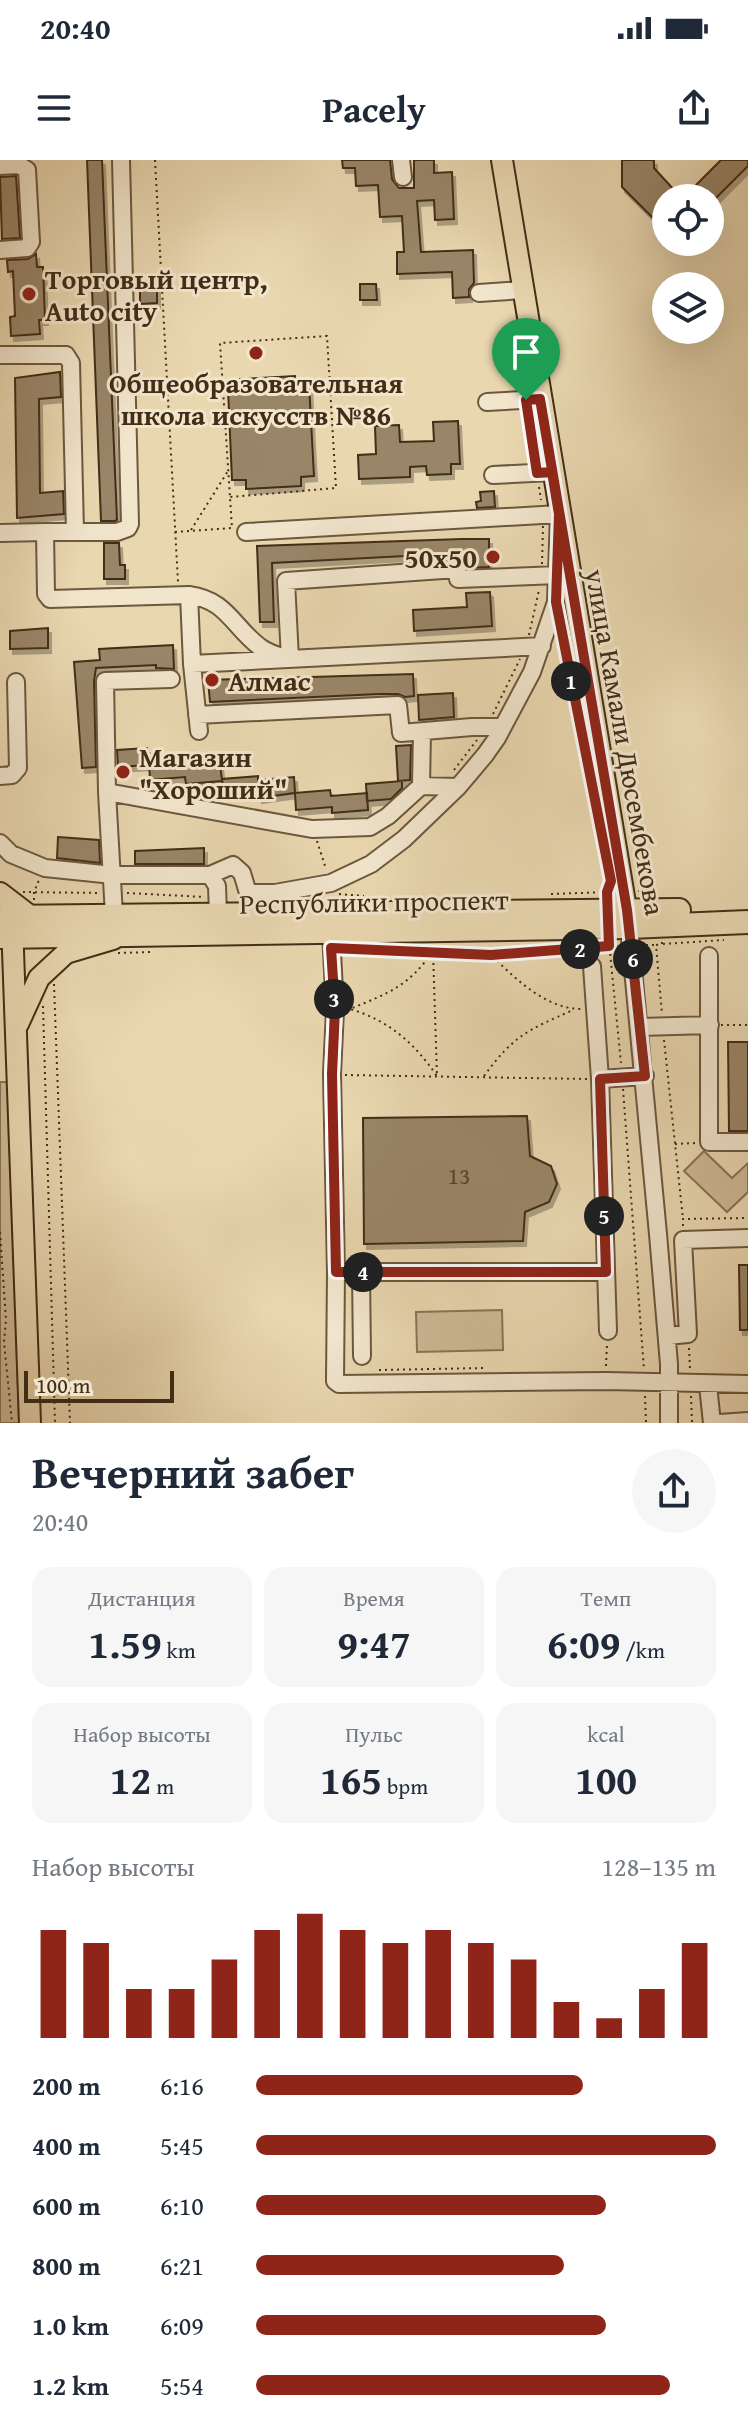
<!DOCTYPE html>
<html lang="ru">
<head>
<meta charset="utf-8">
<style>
	body { margin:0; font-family:"Gentium Book Plus",serif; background:#f6f6f7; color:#1f2937; height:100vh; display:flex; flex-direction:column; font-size:30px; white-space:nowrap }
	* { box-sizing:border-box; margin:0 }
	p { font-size:26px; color:#747a83 }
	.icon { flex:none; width:44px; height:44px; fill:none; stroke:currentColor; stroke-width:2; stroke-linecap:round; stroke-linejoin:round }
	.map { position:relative; height:1263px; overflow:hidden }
	.drawer { display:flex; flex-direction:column; background:#fff; flex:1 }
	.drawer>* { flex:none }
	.fabs { position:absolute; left:652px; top:24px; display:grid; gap:16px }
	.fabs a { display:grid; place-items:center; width:72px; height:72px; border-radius:50%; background:#fff; box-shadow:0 8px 32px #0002; font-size:40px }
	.scale { position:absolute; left:24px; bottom:20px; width:150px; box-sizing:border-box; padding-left:8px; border:4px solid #422d17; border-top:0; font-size:22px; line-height:28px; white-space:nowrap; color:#422d17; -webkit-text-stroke:6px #f1e5cc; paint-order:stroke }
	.pin { position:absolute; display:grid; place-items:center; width:68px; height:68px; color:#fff; margin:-82px -34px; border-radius:50% 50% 50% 0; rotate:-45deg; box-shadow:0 0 8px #0007 }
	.pin .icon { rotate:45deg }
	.km { position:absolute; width:40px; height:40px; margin:-20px; border-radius:50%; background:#222; color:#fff; font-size:22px; line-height:40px; text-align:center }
	.round { display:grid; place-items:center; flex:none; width:84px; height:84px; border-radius:42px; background:#f6f6f7 }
	.head { display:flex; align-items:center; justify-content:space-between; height:136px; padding:0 32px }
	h1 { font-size:44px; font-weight:700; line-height:60px }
	.stats { display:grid; grid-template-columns:repeat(3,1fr); gap:12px; height:136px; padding:8px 32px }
	.stats div { display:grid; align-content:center; border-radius:20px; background:#f6f6f7; text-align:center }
	.stats b { font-size:40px; font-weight:700 }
	.stats small { font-size:22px; font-weight:400 }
	.stats p { font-size:22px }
	.chart { height:224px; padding:16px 32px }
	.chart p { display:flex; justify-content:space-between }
	.chart svg { width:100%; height:144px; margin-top:8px; stroke:#8f2418; stroke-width:6 }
	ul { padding:0 32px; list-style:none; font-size:26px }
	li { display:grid; grid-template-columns:128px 96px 1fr; align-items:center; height:60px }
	li i { height:20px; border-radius:10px; background:#8f2418 }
	.status { display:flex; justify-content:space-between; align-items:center; height:56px; padding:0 40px; background:#fff; direction:ltr }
	.status svg { height:22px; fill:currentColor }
	header { display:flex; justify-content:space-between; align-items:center; height:104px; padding:0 32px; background:#fff; font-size:36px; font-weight:700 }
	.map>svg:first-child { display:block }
</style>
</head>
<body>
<div class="status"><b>20:40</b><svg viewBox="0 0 49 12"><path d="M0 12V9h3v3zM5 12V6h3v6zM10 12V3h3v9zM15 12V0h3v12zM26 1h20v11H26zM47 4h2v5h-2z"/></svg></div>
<header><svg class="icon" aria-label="menu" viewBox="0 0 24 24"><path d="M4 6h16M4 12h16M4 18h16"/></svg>Pacely<svg class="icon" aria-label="share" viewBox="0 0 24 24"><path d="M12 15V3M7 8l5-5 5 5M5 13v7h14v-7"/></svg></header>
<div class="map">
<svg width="748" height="1263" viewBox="0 0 748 1263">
	<defs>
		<filter id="shadow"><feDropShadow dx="3" dy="5" stdDeviation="0" flood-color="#0004"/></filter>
	</defs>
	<rect width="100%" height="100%" fill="#e9d7b0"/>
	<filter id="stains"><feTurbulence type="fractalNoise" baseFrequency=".0025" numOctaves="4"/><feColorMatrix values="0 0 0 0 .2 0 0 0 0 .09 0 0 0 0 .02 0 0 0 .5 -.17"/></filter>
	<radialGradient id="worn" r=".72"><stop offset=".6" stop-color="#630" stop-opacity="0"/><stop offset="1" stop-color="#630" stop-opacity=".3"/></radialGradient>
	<path fill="#cdba96" stroke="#887456" stroke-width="2" d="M0 922H8L19 1263H0Z
		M704 991 732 1018 748 1003V1032L727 1052 684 1011Z
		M502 1150 503 1190 417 1192 416 1152Z"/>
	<path fill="#998567" stroke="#422d17" stroke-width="2" filter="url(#shadow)" d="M87 0H102L117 360 115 361H101Z
		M342 0H390L392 19 399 28H414V0H434V13L452 12 454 59 435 60 434 40 417 41 421 92 473 90 474 123 469 129V137L453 138 452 112 397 114V92H404L402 56 380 57 378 25 356 26 355 8H343Z
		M622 0H654V8L675 31 692 29 721 0H748V6L710 44V38H666V71L622 27Z
		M16 16 20 78 2 79 0 17Z
		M36 94 37 107H43L45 160H39L40 174 11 176 10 157 15 156 13 111 8 112 7 100 28 99Z
		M360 124H376L377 140H360Z
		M157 127V143L140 144V128Z
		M60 212 61 237 39 239 40 333 63 331 64 354 17 358 15 218Z
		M295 216 296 224H309L314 316 301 317V326L246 329V320H232L228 229 240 228V219Z
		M458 261 460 304H451V314L427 315 426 306 410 307V317L359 319 358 295 376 294 375 266 399 265 400 282 434 281 433 262Z
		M494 331 495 347 477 348 476 342 481 341 480 332Z
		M462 379H489V407L468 408 467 398H462V393L272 403 274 462H260L257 386Z
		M104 383H119L120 405H125V419H104Z
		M490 432 492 466 414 471 413 450 467 447 466 433Z
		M48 468V488L10 489V471Z
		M173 485 174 509 156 508V505L96 508 94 521 96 607 82 608 74 502 100 500 99 489Z
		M413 514 414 536 405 537 398 534H379L210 542 208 520Z
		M453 533 454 557 419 560 418 535Z
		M411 585 410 620 398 621 396 586Z
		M147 588 149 605 118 607 117 590Z
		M184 600V607L220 604 222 621 186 624 185 617 150 620 149 603Z
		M258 616V620L294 617 295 633 330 630 331 636 367 633 368 650 332 653V647L296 650 295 633 259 638V633L224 636 222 619Z
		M402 621V628L391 639 367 641 366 624Z
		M58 677 99 680 100 703 57 698Z
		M204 688V704H135V691Z
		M728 882H748V971H729Z
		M527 956 530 996 551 1006 557 1024 549 1042 525 1052 523 1081 364 1084 363 958Z
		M739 1105H748V1170H740Z"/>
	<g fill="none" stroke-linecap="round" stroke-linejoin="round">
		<g stroke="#6c583d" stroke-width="20">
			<path id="minor" d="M401 0 403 17
				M0 6 19 5 27 10 31 82 27 88 0 90
				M479 133 523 130
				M0 195H66L71 203 75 372
				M487 242 540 239
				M493 315 552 312
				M45 372H117L128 368 130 364 121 0
				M0 373 45 372 46 434 50 439 189 435 192 504
				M189 435C227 440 233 467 260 487 269 494 279 496 290 499L286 421 457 409 458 419 558 415
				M197 555 398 545 401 573 472 567H503
				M199 571 192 504 542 486
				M0 616 12 615 18 608 16 522
				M421 626 422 572
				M107 632 312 669 370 667 388 656 421 626 458 627
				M0 683 11 694 45 708 113 715H210L217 726 218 754
				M210 715 233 705 242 713 248 733H275L331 723 371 704 404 679 458 627 485 595 497 578 532 512 556 442 559 354 246 372
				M114 755 107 632 105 521 171 519
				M629 767 658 1074 669 1204V1263
				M331 772 335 850 332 914 336 1112 335 1221 339 1224 606 1221 748 1224
				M709 796V982H748
				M592 806 600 919 608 1171
				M640 867 710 865
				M600 919 645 916
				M336 1112H606
				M361 1112 362 1196
				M667 1176 688 1174 683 1080 748 1078
				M708 1225 712 1263
				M719 1263 748 1261"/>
		</g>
		<g stroke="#422d17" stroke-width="24">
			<path id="major" d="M502 0 629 767
				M0 733 30 756
				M12 763 30 1263
				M18 864 39 818 66 793 113 779"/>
		</g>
		<g stroke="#422d17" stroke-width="26">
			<path id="highway" d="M0 757 679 750
				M0 777 629 767 748 762"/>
		</g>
		<path stroke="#422d17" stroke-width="2" stroke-dasharray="2 4" stroke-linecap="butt" d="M155 0 178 422
			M531 275 535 301
			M539 327 541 340
			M191 370 228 311
			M175 372 232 368 220 183 327 176 336 328 230 337
			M542 404 543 366
			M561 467 575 539
			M529 475 539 430
			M493 554 520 499
			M454 610 477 580
			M317 681 326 709
			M638 731 652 733
			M23 732 101 733
			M127 733 205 737
			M339 734 364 736
			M551 734 608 732
			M34 740V732L39 720
			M609 782 621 903
			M662 782V784L656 785 662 854
			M663 784 724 780
			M646 785H656
			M346 789 491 795 619 786
			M433 791 437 916C414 883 390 861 350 849 389 833 409 826 433 791Z
			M118 793 152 792
			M493 797C517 820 546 849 582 849
			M54 824 70 1263
			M43 846 55 1263
			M721 865H748
			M664 880 683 1059
			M345 915 587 919
			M484 916C514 875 528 870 573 850
			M623 929 644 1210
			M675 984 696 983
			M683 1066V1059L748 1058
			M0 1072 6 1160 4 1182 12 1263
			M689 1188 690 1210
			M606 1206 607 1184
			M379 1210 484 1208
			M645 1236 646 1263
			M691 1236 692 1263"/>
		<use href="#minor" stroke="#f1e5cc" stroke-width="16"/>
		<use href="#major" stroke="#e9d7b0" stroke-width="20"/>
		<use href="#highway" stroke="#e9d7b0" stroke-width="22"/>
	</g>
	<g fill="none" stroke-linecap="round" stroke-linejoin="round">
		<g stroke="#fff" stroke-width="16">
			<path id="route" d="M526 240 537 313 552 312 559 354 556 442 611 721 607 732 609 786 491 795 331 788 335 850 332 914 336 1112H606L600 919 645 916 627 750 540 239 526 240"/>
		</g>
		<use href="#route" stroke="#8f2418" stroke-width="10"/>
	</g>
	<g fill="#8f2418" stroke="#f1e5cc" stroke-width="3">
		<circle cx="29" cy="134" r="8"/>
		<circle cx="256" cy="193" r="8"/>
		<circle cx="493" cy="397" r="8"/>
		<circle cx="212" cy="520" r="8"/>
		<circle cx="123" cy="612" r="8"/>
	</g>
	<g text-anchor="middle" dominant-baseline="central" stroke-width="6" stroke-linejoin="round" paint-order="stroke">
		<g font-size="24" fill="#58432b">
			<text x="459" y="1015">13</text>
		</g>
		<g font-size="28" font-weight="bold" fill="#422d17" stroke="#f1e5cc" text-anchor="start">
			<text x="45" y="118">Торговый центр,<tspan x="45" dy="32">Auto city</tspan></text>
			<text x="256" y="222" text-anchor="middle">Общеобразовательная<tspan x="256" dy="32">школа искусств №86</tspan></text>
			<text x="477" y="397" text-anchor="end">50х50</text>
			<text x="228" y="520">Алмас</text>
			<text x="139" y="596">Магазин<tspan x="139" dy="32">"Хороший"</tspan></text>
		</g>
		<g font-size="28" fill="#422d17" stroke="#f1e5cc">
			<text transform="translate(626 582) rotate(80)">улица Камали Дюсембекова</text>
			<text transform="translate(374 741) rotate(-1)">Республики проспект</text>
		</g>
	</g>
	<rect width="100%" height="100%" filter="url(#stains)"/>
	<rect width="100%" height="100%" fill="url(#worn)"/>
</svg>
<div class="fabs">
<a><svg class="icon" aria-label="locate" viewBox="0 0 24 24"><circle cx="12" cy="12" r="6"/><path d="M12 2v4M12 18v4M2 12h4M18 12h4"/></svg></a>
<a><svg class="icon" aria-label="layers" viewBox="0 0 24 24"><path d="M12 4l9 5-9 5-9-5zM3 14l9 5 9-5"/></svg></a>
</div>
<div class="scale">100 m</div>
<div class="pin" style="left:526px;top:240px;background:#1e9e55"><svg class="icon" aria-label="arrive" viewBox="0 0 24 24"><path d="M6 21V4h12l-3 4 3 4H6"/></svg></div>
<b class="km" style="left:571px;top:521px">1</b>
<b class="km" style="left:580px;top:789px">2</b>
<b class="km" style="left:334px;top:839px">3</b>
<b class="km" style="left:363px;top:1112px">4</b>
<b class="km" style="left:604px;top:1056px">5</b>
<b class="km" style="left:633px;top:799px">6</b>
</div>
<section class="drawer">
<div class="head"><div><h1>Вечерний забег</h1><p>20:40</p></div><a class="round"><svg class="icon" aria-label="share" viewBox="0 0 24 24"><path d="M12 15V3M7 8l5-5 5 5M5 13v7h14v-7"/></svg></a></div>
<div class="stats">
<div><p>Дистанция</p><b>1.59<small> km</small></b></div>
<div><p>Время</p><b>9:47</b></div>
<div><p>Темп</p><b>6:09<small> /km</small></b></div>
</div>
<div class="stats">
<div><p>Набор высоты</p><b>12<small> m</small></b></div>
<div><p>Пульс</p><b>165<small> bpm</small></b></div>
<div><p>kcal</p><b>100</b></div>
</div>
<div class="chart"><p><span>Набор высоты</span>128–135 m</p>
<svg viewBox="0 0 160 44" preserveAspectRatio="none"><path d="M5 44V11M15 44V15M25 44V29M35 44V29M45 44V20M55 44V11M65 44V6M75 44V11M85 44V15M95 44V11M105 44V15M115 44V20M125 44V33M135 44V38M145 44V29M155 44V15"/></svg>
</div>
<ul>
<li><b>200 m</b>6:16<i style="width:71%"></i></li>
<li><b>400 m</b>5:45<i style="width:100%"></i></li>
<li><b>600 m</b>6:10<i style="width:76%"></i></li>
<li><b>800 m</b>6:21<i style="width:67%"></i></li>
<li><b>1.0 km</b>6:09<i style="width:76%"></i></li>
<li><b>1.2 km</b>5:54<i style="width:90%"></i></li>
</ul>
</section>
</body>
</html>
